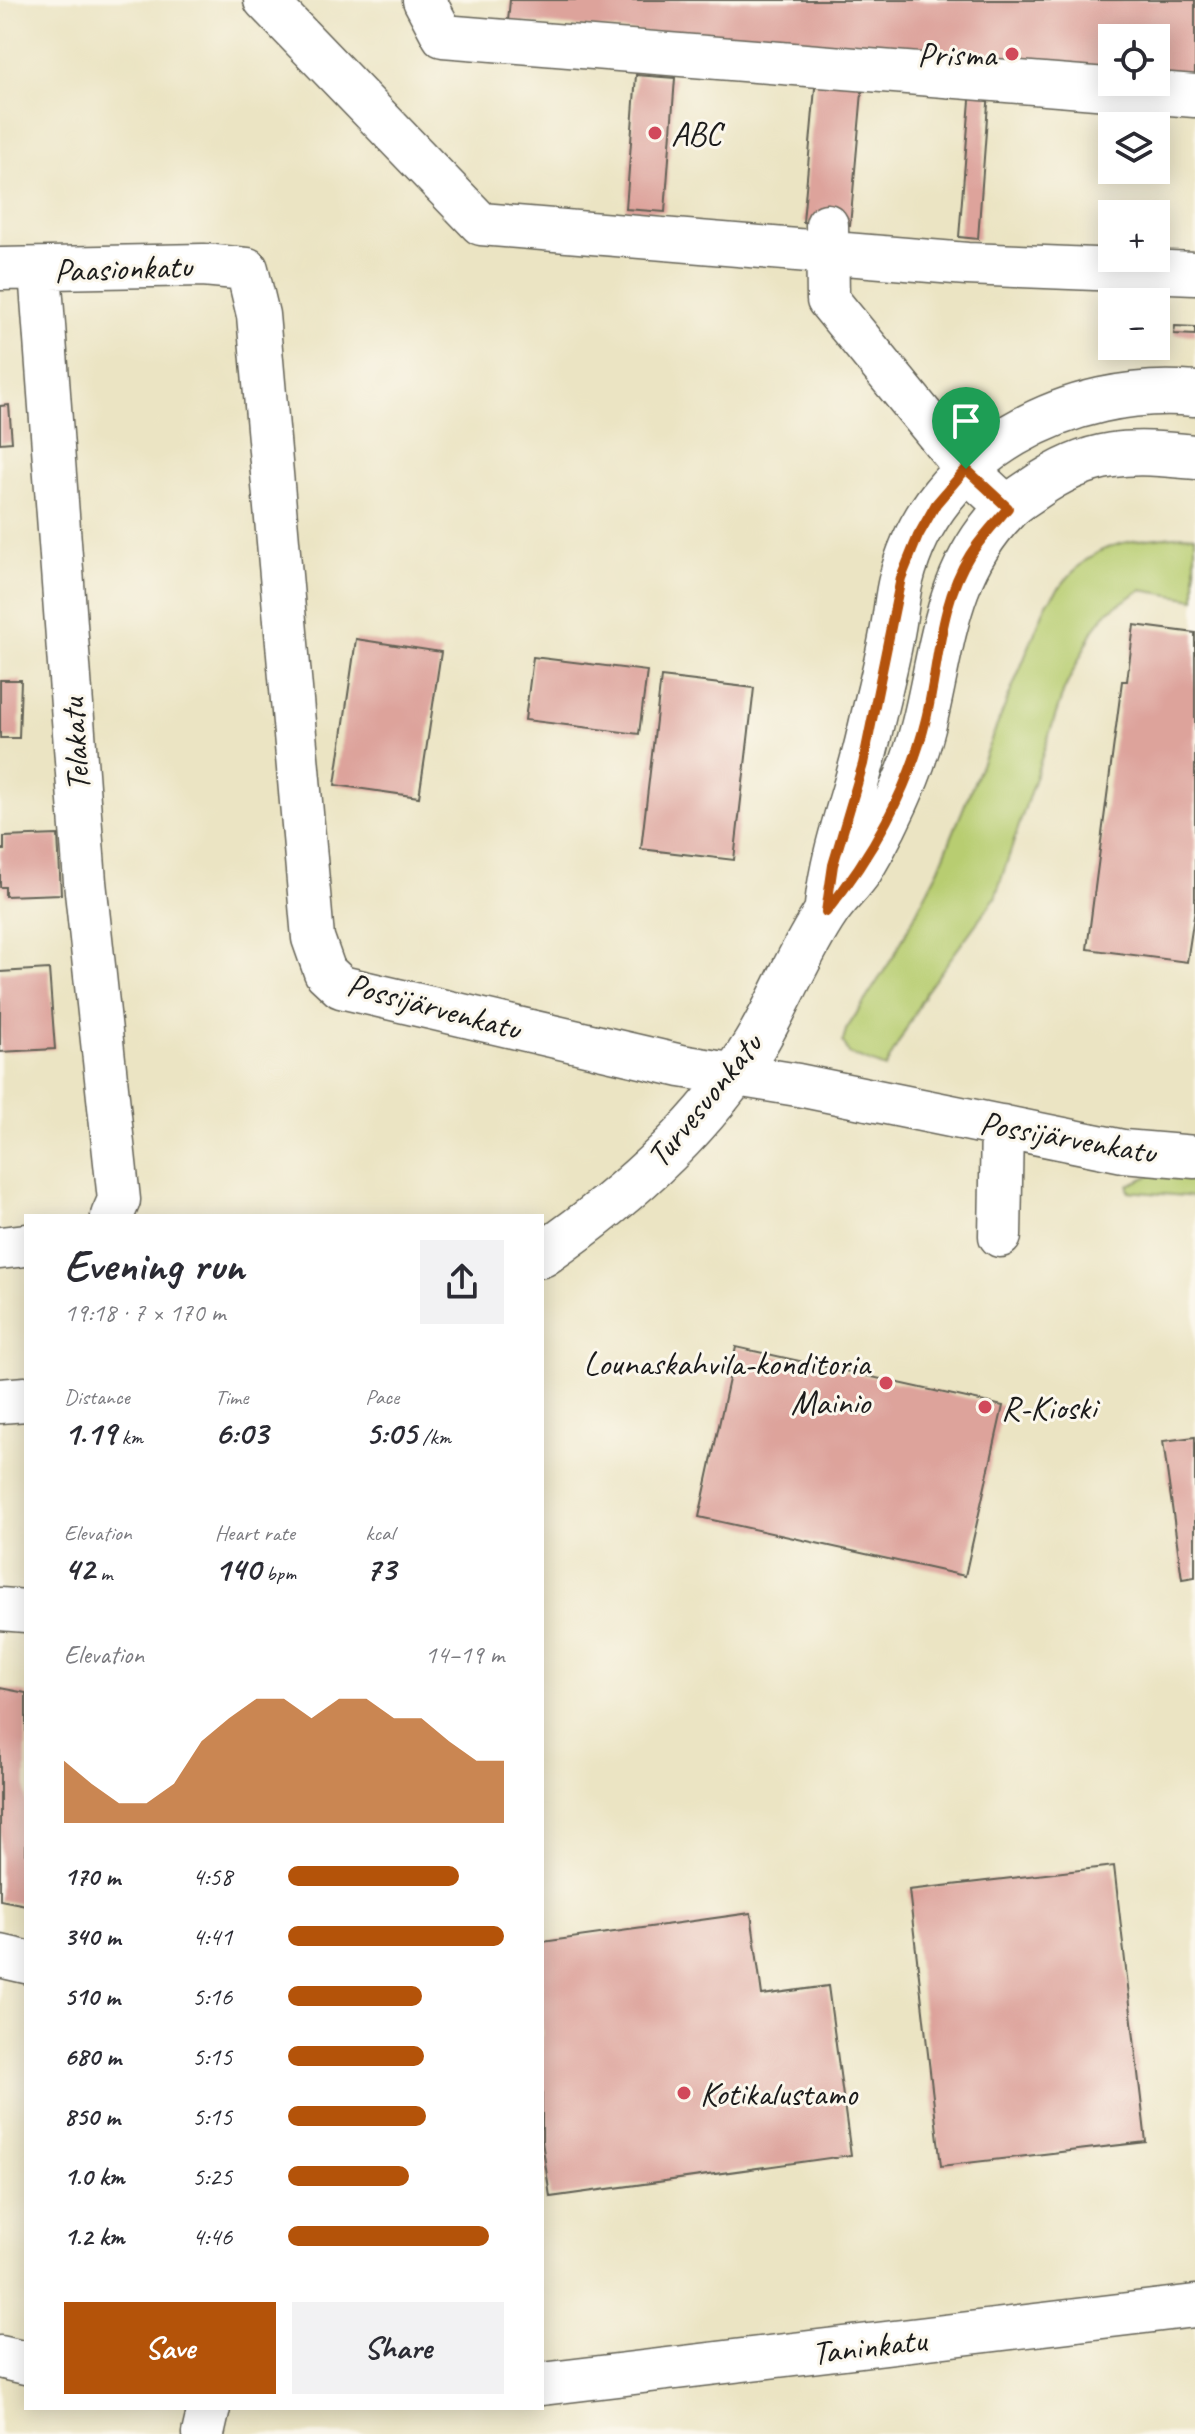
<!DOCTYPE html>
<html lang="en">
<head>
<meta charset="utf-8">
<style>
	body { margin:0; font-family:Caveat,sans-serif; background:#f2f2f3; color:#2b2b33; height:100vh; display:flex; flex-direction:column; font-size:30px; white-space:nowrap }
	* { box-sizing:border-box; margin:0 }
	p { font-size:26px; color:#7c7c81 }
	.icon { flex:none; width:44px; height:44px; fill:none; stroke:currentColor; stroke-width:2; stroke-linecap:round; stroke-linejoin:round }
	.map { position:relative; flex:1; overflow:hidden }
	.side { position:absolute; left:24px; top:1214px; width:520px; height:1196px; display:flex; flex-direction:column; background:#fff; border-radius:0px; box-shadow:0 4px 20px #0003 }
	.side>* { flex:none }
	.tools { position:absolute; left:1098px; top:24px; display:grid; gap:16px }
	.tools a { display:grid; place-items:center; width:72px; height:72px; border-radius:0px; background:#fff; box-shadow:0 4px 20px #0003; font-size:40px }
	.pin { position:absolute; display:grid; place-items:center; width:68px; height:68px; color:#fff; margin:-82px -34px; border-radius:50% 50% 50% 0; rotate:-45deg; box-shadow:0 0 8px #0007 }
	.pin .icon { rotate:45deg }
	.round { display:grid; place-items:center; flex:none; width:84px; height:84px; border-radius:0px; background:#f2f2f3 }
	.summary { display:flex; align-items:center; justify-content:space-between; height:136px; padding:0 40px }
	h1 { font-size:44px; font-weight:600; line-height:60px }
	.metrics { display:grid; grid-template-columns:repeat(3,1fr); gap:12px; height:136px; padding:8px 40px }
	.metrics div { display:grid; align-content:center }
	.metrics b { font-size:34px; font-weight:600 }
	.metrics small { font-size:22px; font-weight:400 }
	.metrics p { font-size:22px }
	.chart { height:224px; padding:16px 40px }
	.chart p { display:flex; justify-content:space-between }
	.chart svg { width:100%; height:144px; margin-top:8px; fill:#b45309; opacity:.7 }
	.action { display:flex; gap:16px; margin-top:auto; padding:16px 40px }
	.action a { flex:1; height:92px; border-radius:0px; background:#b45309; color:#fff; font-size:32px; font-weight:600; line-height:92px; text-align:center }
	.action a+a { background:#f2f2f3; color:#2b2b33 }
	ul { padding:0 40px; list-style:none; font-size:26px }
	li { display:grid; grid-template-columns:128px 96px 1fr; align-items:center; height:60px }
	li i { height:20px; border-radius:10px; background:#b45309 }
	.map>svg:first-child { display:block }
</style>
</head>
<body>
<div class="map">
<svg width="1195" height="2434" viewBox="0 0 1195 2434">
	<rect width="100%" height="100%" fill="#fbf7ec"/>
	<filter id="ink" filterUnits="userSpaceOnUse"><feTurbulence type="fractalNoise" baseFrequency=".0125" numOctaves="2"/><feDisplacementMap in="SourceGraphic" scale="16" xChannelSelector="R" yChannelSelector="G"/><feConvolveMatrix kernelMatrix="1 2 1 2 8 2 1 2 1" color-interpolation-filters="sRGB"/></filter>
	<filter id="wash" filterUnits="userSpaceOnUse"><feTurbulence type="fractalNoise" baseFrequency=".006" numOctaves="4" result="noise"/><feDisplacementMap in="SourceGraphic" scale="32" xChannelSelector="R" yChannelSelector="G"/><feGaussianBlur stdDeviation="1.8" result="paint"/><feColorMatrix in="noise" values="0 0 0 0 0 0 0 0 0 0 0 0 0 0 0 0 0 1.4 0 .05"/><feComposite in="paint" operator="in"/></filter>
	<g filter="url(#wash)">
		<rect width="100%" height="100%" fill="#ebe4c3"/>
		<path fill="#b8cd71" stroke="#6a7446" stroke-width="2" d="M1184 535 1195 536V599L1141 590 1107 612 1094 629 1064 690 995 898 926 992 885 1068 849 1054 843 1042 846 1030 895 954 939 868 1046 605C1093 541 1109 543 1184 535Z
			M1151 1175 1195 1178V1197L1128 1191V1185Z"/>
		<g id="blocks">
			<path fill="#dda39b" d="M510 0H1195V77L1156 74V38H1112V71L508 21Z
				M636 75 675 78 665 212 626 209Z
				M816 77 863 81 850 226 803 222Z
				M971 88 989 90 978 239 959 237Z
				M1175 326 1195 327V335L1174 334Z
				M9 405 12 442 0 443V406Z
				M1134 625 1195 633V910L1187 962 1087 949 1122 681H1127Z
				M356 639 441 652 419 797 335 785Z
				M533 657 647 671 639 734 525 720Z
				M661 677 754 688 734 860 641 849Z
				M0 680H21L19 738H0Z
				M58 835 61 894 5 896V887H0V850H4V837Z
				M49 969 55 1049 0 1052V972Z
				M736 1347 1003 1406 965 1576 699 1517Z
				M1195 1437V1577L1182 1579 1163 1441Z
				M0 1688 26 1693V1905L0 1900Z
				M1114 1866 1146 2142 941 2166 909 1890Z
				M751 1913 762 1995 828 1986 851 2155 550 2197 542 2141V1942Z"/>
		</g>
	</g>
	<g filter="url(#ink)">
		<use href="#blocks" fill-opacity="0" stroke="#646256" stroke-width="2"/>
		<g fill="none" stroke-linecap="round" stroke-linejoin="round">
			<g stroke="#646256" stroke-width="45">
				<path id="minor" d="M265 0 481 224 967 264 1195 273
					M424 0 443 36 1195 96
					M827 225 828 300 966 469 1008 508
					M0 269 203 265 247 269 258 315 313 938 325 972 341 987 681 1066 798 1085 1123 1151 1195 1157
					M40 271 85 882 119 1200 112 1216
					M1000 1236 1002 1126
					M0 1248 26 1245
					M0 1609 26 1611
					M0 1956 26 1962
					M0 2357 26 2363
					M542 2384 1195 2306
					M203 2434 209 2408"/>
			</g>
			<g stroke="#646256" stroke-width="47">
				<path id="major" d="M827 906C833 847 856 793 869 735 877 699 887 664 893 628 896 612 897 595 901 580 932 452 1072 382 1195 394
					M542 1255C623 1199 703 1129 755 1044 781 1001 799 952 827 911 837 896 851 884 861 869 878 841 894 808 907 777 945 684 931 587 1006 510 1014 501 1025 495 1035 488 1090 449 1130 450 1195 457
					M0 1401 26 1399"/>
			</g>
			<use href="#minor" stroke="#fff" stroke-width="42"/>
			<use href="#major" stroke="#fff" stroke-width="44"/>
		</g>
	</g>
	<g fill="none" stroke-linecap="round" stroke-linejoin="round" filter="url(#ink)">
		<g stroke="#fff" stroke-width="16">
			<path id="route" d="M966 469 1008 508C995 523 981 538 970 555 939 604 939 665 926 719 909 789 871 857 826 912L833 865 863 764 901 578 918 536 936 504Z"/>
		</g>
		<use href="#route" stroke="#b45309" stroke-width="10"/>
	</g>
	<g fill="#d1495b" stroke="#fbf7ec" stroke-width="3">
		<circle cx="1012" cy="54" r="8"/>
		<circle cx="655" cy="133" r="8"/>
		<circle cx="886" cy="1383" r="8"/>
		<circle cx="985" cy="1407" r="8"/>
		<circle cx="684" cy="2093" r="8"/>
	</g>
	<g text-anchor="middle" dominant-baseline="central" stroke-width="6" stroke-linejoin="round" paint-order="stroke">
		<g font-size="34" fill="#1c1c1c" stroke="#fbf7ec" text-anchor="start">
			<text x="996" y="54" text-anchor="end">Prisma</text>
			<text x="671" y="133">ABC</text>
			<text x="870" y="1363" text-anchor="end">Lounaskahvila-konditoria<tspan x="870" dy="39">Mainio</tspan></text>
			<text x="1001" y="1407">R-Kioski</text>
			<text x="700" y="2093">Kotikalustamo</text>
		</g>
		<g font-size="34" fill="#1c1c1c" stroke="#fbf7ec">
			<text transform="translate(123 268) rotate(-2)">Paasionkatu</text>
			<text transform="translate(75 745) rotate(-94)">Telakatu</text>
			<text transform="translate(434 1006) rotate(15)">Possijärvenkatu</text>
			<text transform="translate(704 1100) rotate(-51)">Turvesuonkatu</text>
			<text transform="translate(1068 1137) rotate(10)">Possijärvenkatu</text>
			<text transform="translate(869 2346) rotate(-7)">Taninkatu</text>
		</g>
	</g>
</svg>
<div class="tools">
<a><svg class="icon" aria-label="locate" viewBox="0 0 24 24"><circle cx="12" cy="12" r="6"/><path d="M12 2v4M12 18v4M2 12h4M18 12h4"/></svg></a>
<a><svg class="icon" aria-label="layers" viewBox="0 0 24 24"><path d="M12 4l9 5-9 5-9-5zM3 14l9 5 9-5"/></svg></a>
<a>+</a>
<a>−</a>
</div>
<div class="pin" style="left:966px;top:469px;background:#1e9e55"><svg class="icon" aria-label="arrive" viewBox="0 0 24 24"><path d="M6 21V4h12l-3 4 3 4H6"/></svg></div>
<section class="side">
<div class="summary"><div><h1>Evening run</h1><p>19:18 · 7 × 170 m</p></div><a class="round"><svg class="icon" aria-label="share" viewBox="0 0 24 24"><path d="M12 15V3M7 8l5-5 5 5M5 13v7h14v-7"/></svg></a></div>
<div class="metrics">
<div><p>Distance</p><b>1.19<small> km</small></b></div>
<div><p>Time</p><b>6:03</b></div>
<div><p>Pace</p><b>5:05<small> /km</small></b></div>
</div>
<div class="metrics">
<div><p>Elevation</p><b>42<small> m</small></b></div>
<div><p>Heart rate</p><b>140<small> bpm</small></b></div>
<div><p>kcal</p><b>73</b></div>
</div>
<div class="chart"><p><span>Elevation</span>14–19 m</p>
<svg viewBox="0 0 160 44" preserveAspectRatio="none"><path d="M0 44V25L10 32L20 38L30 38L40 32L50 19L60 12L70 6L80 6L90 12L100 6L110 6L120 12L130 12L140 19L150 25L160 25V44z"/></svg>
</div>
<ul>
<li><b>170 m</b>4:58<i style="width:79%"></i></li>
<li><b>340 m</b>4:41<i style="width:100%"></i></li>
<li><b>510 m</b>5:16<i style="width:62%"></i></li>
<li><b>680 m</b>5:15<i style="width:63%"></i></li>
<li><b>850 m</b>5:15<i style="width:64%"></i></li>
<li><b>1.0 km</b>5:25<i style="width:56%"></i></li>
<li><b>1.2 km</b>4:46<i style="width:93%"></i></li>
</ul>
<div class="action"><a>Save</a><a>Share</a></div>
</section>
</div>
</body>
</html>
